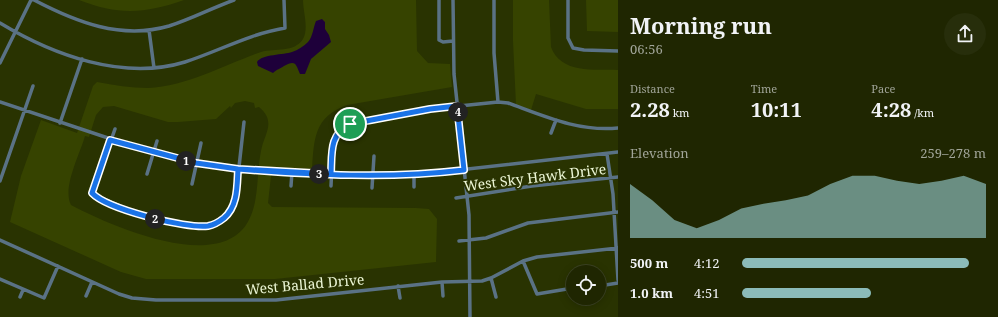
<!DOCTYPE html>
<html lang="en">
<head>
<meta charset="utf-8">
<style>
	body { margin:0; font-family:"Noto Serif",serif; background:#272e0b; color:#f1f3f6; height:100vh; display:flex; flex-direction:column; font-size:15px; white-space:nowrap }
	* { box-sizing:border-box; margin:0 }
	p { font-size:13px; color:#a1a599 }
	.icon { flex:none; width:22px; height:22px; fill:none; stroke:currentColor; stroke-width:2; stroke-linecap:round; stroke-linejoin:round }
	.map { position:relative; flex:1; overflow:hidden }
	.panel { display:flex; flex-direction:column; background:#1f2601; width:380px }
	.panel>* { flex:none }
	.tools { position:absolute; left:566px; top:265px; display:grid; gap:8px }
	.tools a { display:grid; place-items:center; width:40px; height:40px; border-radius:50%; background:#1f2601; box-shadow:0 2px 10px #0003,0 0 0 1px #3c4323; font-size:20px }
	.pin { position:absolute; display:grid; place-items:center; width:34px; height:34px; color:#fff; margin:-17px; border:2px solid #fff; border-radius:50%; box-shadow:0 1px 4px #0007 }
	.km { position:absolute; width:20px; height:20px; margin:-10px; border-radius:50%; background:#222; color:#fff; font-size:11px; line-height:20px; text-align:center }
	.round { display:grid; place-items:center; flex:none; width:42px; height:42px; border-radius:21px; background:#272e0b }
	.headline { display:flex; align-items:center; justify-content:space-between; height:68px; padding:0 12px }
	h1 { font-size:22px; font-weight:700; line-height:30px }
	.stats { display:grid; grid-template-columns:repeat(3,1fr); gap:6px; height:68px; padding:4px 12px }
	.stats div { display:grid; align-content:center }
	.stats b { font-size:20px; font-weight:700 }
	.stats small { font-size:11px; font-weight:400 }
	.stats p { font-size:11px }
	.chart { height:112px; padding:8px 12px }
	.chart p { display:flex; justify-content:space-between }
	.chart svg { width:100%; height:72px; margin-top:4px; fill:#8bbbb9; opacity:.7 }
	ul { padding:0 12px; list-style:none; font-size:13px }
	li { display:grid; grid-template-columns:64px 48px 1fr; align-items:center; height:30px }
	li i { height:10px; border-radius:5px; background:#8bbbb9 }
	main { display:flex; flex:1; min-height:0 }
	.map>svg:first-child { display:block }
</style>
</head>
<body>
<main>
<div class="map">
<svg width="618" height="317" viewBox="0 0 618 317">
	<rect width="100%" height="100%" fill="#293301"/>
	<path fill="#364300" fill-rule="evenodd" d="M79 0H184C145 14 117 15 79 0Z
		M303 0H416L417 51 428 63 450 64 452 87 347 105C314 117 314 139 312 169L272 167 268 203 272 207 416 208 429 209 437 219 436 262 275 279H146L121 272 10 222 21 176 41 120 77 133 93 86 97 82C114 85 131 88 148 88 188 86 224 65 261 52 275 48 294 53 303 39 309 28 303 12 303 0ZM245 101 254 103 255 108 259 107C277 122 264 134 261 151 256 175 260 204 246 225 214 272 109 225 71 205 62 188 80 154 85 136L89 137 96 115 103 107 114 106 168 122H178L216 119 230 106 231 108 235 103Z
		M513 0H549L551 47C561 74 594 69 618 70V109H586L536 94 531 110 516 105 513 41Z
		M586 0H618V32L587 31Z"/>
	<path fill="#1e003a" d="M322 19 325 22V29L329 35 331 42 311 59 305 74H300C296 65 296 59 284 66 280 69 277 69 273 73L258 66 257 62C262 54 284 55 292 52 298 50 304 46 308 42 313 36 313 28 316 21Z"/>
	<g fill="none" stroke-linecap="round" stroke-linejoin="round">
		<path stroke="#5a7285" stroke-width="3.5" d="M34 0C76 22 121 40 169 26 191 19 212 8 234 0
			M439 0V40L443 42 453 41
			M453 0 454 74 469 215 470 317
			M494 0V53L498 102
			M568 0V38L573 48 584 50 618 51
			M0 23C53 55 123 81 185 62 219 51 249 34 285 28L284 0
			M149 30 154 68
			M0 63 31 0
			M0 102 153 153 197 163 238 169 352 175H414L618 152
			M60 123 82 59
			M115 129 92 194 146 217 201 227 218 222 227 215 235 203 244 122
			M551 133 556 120
			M607 154 613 194 618 280
			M147 174 157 141
			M0 181 33 86
			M192 184 201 143
			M291 186 292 172
			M331 186 333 142 335 136 343 127 350 124 430 109 498 102 508 103C544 116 579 132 618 128
			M414 187V175
			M372 188 374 156
			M456 198 532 186 618 177
			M0 240 119 294 132 298 156 300H276L442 282 482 281 491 278 523 261 537 257 618 248
			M459 241 486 238 528 223 618 212
			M523 261 537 294 573 288
			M491 278 496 297
			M0 279 44 298 58 266
			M442 282 443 296
			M398 286 400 298
			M599 286 618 283
			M86 296 92 282
			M20 297 23 290"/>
	</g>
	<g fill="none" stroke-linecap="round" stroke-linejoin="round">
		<g stroke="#fff" stroke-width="8">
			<path id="route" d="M350 124C329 134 332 154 331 174L238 169 196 163 110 140 92 193C107 209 186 229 208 226 214 225 219 222 224 218 238 206 237 186 238 169 313 175 389 179 464 170L457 106 430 109 350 124"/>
		</g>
		<use href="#route" stroke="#1a73e8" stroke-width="5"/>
	</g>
	<g text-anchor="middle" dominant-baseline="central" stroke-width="4" stroke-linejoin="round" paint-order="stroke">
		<g font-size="14" fill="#ebf5d4" stroke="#293301">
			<text transform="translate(535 177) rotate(-7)">West Sky Hawk Drive</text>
			<text transform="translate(305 284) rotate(-5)">West Ballad Drive</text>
		</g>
	</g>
</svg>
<div class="tools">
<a><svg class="icon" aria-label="locate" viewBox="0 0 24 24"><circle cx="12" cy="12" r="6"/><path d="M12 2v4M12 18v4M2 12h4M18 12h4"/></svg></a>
</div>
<div class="pin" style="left:350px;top:124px;background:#1e9e55"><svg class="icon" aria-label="arrive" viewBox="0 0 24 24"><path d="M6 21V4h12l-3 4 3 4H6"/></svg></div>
<b class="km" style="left:186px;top:161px">1</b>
<b class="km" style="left:155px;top:219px">2</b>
<b class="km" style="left:319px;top:174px">3</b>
<b class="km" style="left:458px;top:112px">4</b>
</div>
<section class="panel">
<div class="headline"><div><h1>Morning run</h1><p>06:56</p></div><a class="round"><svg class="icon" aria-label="share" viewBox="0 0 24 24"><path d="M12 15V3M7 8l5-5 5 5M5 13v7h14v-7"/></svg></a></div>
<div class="stats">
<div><p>Distance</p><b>2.28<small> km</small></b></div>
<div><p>Time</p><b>10:11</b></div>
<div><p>Pace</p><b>4:28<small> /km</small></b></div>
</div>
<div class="chart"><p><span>Elevation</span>259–278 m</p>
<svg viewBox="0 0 160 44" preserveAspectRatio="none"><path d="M0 44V11L10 21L20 33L30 38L40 33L50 26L60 23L70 21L80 18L90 11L100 6L110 6L120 9L130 11L140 9L150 6L160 11V44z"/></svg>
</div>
<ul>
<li><b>500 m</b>4:12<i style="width:93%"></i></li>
<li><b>1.0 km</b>4:51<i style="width:53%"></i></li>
</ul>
</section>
</main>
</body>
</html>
